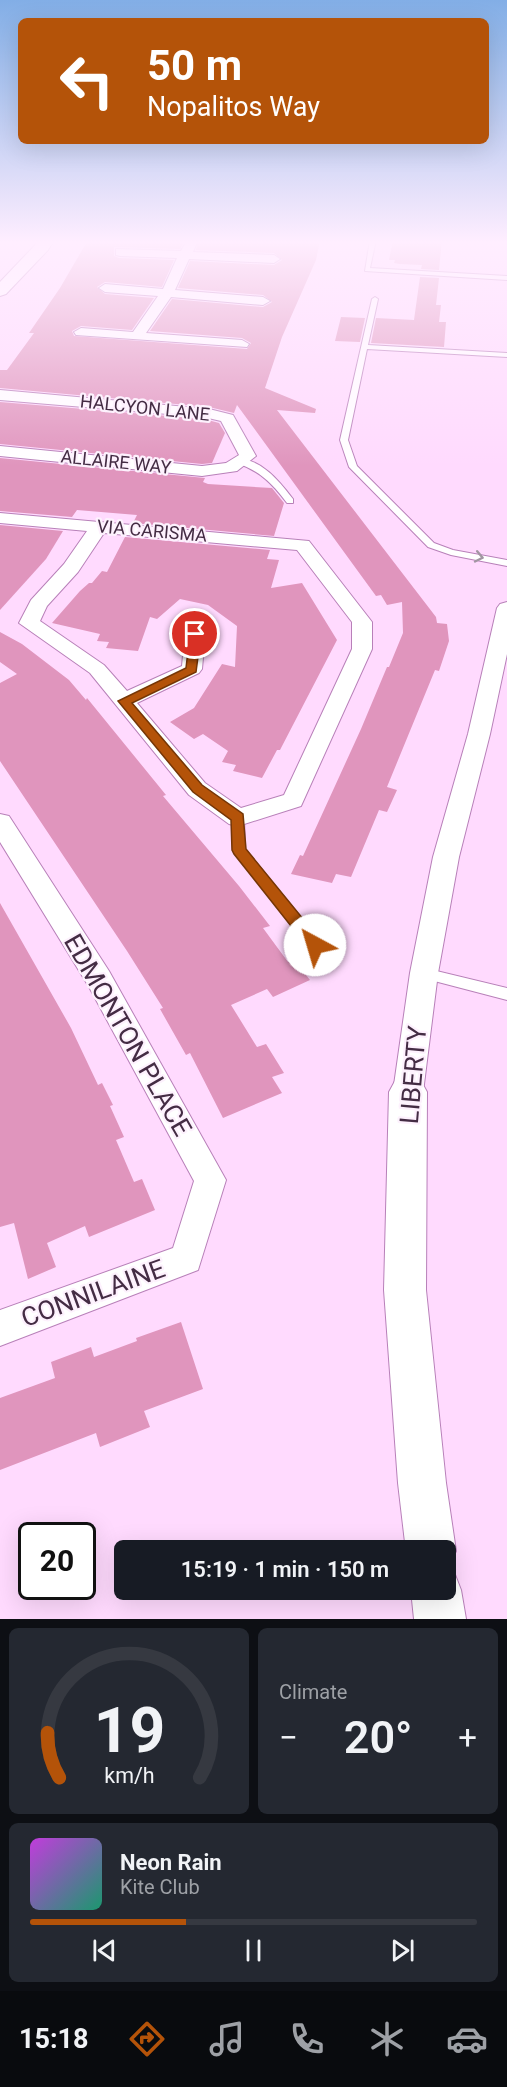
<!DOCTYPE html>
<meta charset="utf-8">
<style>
body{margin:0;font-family:Roboto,sans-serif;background:#242831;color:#f1f3f6;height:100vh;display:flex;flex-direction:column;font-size:22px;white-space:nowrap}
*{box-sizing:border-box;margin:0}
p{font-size:20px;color:#9ea1a6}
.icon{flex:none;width:33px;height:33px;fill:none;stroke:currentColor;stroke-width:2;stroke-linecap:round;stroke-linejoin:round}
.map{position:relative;height:1619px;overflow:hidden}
.side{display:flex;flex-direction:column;gap:9px;padding:9px;background:#0d0f14;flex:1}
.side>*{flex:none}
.hud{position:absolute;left:18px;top:18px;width:471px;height:126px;border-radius:9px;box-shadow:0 6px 24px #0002;background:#b45309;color:#fff;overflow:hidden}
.speed{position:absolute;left:18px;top:1522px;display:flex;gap:12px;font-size:30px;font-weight:700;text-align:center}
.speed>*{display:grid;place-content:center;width:78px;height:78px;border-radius:50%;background:#171b24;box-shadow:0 6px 24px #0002;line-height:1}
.speed .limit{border:3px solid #111;border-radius:9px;background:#fff;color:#111}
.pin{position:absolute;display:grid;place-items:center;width:51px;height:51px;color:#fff;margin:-26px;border:3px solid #fff;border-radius:50%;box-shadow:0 2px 6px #0007}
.me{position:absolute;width:66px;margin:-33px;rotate:321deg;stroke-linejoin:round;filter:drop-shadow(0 0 4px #0008)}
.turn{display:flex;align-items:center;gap:21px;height:126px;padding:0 30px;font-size:27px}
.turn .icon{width:78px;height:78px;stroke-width:2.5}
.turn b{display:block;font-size:42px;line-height:51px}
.big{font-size:45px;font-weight:600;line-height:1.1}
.side .tile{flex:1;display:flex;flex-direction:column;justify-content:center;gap:9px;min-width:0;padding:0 21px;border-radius:9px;background:#242831}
.side .dial{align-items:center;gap:0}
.dial svg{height:156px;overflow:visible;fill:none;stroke:#363941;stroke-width:7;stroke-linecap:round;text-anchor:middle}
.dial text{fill:#f1f3f6;stroke:none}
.song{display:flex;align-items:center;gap:18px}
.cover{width:72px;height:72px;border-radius:9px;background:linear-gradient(135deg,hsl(290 70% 55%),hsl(160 70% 35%))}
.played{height:6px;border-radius:3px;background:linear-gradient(90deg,#b45309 35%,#363941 35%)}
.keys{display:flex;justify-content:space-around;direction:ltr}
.heat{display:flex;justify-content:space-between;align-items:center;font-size:33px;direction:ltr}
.side .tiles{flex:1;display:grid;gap:9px;grid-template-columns:1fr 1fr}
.tile:last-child{grid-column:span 2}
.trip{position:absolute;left:114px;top:1540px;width:342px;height:60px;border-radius:9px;background:#171b24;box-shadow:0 6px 24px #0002;font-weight:600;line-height:60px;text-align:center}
.tabs{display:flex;height:96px;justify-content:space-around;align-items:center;background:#090b0e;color:#9ea1a6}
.tabs .icon{width:42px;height:42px}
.tabs .active{color:#b45309}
.tabs b{font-size:27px;color:#f1f3f6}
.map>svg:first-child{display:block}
.building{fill:#e095bd}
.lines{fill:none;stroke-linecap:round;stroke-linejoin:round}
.service-casing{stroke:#b880b9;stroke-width:2}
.minor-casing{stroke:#b880b9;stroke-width:2}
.tertiary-casing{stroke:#b880b9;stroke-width:2}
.service{fill:#fff;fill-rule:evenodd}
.minor{fill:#fff;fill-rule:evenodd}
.tertiary{fill:#fff;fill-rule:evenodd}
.oneway{stroke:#a296a2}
.route{fill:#b45309;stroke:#753606;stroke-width:1.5}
.labels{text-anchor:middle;stroke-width:4.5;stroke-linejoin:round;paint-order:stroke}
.far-street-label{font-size:18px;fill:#442c44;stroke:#fdf1fd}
.near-street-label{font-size:26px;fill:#442c44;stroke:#fdf1fd}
</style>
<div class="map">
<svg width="507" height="1619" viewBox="0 0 507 1619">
<rect width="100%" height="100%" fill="#ffdafe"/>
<!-- building -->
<g class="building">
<polygon points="88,240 185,240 180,249 114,247 114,256 119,258 174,260 162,287 105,282 97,287 105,294 154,298 132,330 81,326 72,331 74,336 247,349 251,343 242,338 150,331 172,299 263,307 272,302 263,295 178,288 190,261 274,265 282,260 274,253 196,250 198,240 320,240 316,260 282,337 265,388 316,409 315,413 277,410 436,617 437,623 447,624 449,641 439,671 435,670 387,787 397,790 387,812 379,810 351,877 336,874 332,883 291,874 300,855 303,856 361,729 387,667 389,667 403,633 402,602 387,605 381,595 376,596 237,405 234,413 209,407 0,388 0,370 7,370 34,333 29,333 60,288"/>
<polygon points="393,240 442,240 439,270 421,269 422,265 400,264 394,263 395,260 389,260"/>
<polygon points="420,277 439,278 436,305 441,305 439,322 446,322 444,347 371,343 376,318 414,320"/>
<polygon points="341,317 365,318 360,342 335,341"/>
<polygon points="0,402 204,419 219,423 225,433 212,463 202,464 0,444"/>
<polygon points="0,458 205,478 203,482 208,484 272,488 284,503 274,536 133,523 137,515 77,510 72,517 0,511"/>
<polygon points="0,525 63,531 46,559 0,610"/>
<polygon points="125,537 270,550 267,559 279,560 271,588 302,583 337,640 280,750 277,750 262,778 233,771 236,765 222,762 228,751 203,734 194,739 170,722 194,708 222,664 235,667 237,626 208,605 180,599 157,619 150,617 138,651 106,648 109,642 97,641 100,634 52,623 80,591 89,583 92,583 102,571 107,572"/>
<polygon points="0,632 22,644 69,680 86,700 87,698 166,795 163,796 239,886 270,926 263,928 288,962 294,960 310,980 273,997 267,989 231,1005 257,1047 266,1044 284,1073 272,1077 282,1093 223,1118 190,1053 186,1055 160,1009 163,1008 127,951 0,761 0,683 17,674 0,662"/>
<polygon points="0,903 71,1028 98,1085 102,1083 113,1105 110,1106 124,1137 116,1140 134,1182 142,1179 155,1210 89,1237 85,1226 47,1243 56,1267 28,1279 14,1223 0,1227"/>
<polygon points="181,1322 203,1389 144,1411 150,1427 100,1447 96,1433 0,1470 0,1398 55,1378 51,1362 91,1347 94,1357 137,1341 136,1338"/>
</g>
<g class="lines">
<defs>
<g id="service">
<polygon points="370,240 376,240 370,268 507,276 507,280 365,271"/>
<polygon points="375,297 378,299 368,345 507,353 507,357 367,349 348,440 357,466 434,543 453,550 507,560 507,566 451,555 428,547 349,467 340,440 372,299"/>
<path d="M237,459C261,458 280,482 293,499V503H287C273,484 260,471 237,463Z"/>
<polygon points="238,814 244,818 245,849 320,941 322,945 320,949 315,950 310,949 235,853 233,850 232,818"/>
<polygon points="424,968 507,988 507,1000 419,977 417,973 419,969"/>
</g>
<g id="minor">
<polygon points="187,240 195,240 197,242 193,252 274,255 280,259 274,263 189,259 175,290 263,297 270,301 263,305 171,297 146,333 242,340 249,344 247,347 76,335 74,332 81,328 133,332 158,296 105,292 99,288 105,284 163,289 177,258 120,256 116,255 116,249 181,251"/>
<polygon points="0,390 209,409 233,415 256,456 237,471 202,476 0,456 0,446 202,466 226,463 239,455 221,421 204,417 0,400"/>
<path d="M0,513L309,541L372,622V649L301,806L238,826L229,824L189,795L90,673L19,623L31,600L64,564L87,531L0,523ZM104,533L297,550L352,622V649L284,795L241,808L205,783L137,703L199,673L202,669L205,634L202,630H188L185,634L182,666L127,691L104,665L40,621L47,606L78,572Z"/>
<polygon points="507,602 507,654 490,734 459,857 438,973 423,1092 419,1101 408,1105 397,1101 393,1092 410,973 433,857 468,734 497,608 500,604"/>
<polygon points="0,814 9,816 109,971 226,1180 198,1270 0,1346 0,1310 173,1248 194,1181 89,987 0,842"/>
</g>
<g id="tertiary">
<polygon points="40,240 54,240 48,250 6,294 0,296 0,282"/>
<polygon points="408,1076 421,1081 427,1092 426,1290 446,1483 456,1551 447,1569 454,1572 461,1590 466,1619 414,1619 411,1590 446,1590 446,1551 406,1551 398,1483 384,1290 389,1092 395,1081"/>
</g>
</defs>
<!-- service casing -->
<use href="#service" class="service-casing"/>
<!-- minor casing -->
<use href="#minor" class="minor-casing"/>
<!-- tertiary casing -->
<use href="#tertiary" class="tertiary-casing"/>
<!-- service -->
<use href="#service" class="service"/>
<!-- minor -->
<use href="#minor" class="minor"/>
<!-- tertiary -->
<use href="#tertiary" class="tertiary"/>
</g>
<!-- one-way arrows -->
<defs><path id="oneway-chevron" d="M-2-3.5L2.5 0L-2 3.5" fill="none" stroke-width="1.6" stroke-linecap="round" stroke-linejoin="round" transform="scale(1.5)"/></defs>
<use class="oneway" href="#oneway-chevron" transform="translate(479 557) rotate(12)"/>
<!-- sky -->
<linearGradient id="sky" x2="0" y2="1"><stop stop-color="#82aee6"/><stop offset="0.52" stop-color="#fef"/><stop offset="1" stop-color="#fef" stop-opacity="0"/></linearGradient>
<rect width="507" height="466" fill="url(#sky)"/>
<!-- route -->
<polygon class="route" points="195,631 201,634 196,672 132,703 202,785 243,814 246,849 321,941 323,945 321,950 310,950 234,854 232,850 231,820 193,792 118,701 186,668 190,634"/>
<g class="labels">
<!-- far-street labels -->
<g class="far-street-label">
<text transform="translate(145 408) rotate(6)" y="6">HALCYON LANE</text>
<text transform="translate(116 462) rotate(6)" y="6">ALLAIRE WAY</text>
<text transform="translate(152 531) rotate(5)" y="6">VIA CARISMA</text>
</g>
<!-- near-street labels -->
<g class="near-street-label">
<text transform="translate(128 1035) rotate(60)" y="9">EDMONTON PLACE</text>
<text transform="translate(413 1075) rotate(-85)" y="9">LIBERTY</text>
<text transform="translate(93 1293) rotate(-20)" y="9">CONNILAINE</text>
</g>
</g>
</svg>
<div class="speed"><div class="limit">20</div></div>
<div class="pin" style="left:195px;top:634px;background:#d93025"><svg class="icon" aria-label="arrive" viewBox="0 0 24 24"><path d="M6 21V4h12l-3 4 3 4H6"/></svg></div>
<svg class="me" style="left:315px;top:945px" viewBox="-20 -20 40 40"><circle r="19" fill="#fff"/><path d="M0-13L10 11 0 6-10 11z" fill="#b45309"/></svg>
<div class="trip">15:19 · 1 min · 150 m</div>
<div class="hud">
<div class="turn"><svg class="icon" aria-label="left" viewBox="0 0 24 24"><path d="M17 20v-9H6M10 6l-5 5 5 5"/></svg><div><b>50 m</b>Nopalitos Way</div></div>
</div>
</div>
<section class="side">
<div class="tiles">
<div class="tile dial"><svg viewBox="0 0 100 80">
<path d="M14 69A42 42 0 1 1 86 69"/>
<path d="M14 69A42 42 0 0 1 8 46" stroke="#b45309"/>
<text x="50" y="56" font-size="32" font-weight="700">19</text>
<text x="50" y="72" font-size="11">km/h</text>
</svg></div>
<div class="tile"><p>Climate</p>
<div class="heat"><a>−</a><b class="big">20°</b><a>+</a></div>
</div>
<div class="tile">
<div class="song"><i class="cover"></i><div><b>Neon Rain</b><p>Kite Club</p></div></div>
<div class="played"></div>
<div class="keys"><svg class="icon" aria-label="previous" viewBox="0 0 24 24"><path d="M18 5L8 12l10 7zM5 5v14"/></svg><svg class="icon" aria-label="pause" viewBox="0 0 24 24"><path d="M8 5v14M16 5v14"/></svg><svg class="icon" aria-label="next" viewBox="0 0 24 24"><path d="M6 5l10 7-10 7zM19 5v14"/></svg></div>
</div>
</div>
</section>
<nav class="tabs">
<b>15:18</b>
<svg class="icon active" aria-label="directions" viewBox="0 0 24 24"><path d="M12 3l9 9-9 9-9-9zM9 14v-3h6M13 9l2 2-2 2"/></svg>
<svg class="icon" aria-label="music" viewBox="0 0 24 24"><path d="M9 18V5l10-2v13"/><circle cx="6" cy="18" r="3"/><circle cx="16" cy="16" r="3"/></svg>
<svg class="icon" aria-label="phone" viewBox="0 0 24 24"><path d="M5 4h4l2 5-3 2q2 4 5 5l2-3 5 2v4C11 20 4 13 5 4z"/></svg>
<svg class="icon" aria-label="climate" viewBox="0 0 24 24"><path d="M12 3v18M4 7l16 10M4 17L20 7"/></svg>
<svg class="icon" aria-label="car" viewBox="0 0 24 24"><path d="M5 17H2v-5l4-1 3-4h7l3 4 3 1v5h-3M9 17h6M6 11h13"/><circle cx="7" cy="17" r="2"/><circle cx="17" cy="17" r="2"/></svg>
</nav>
